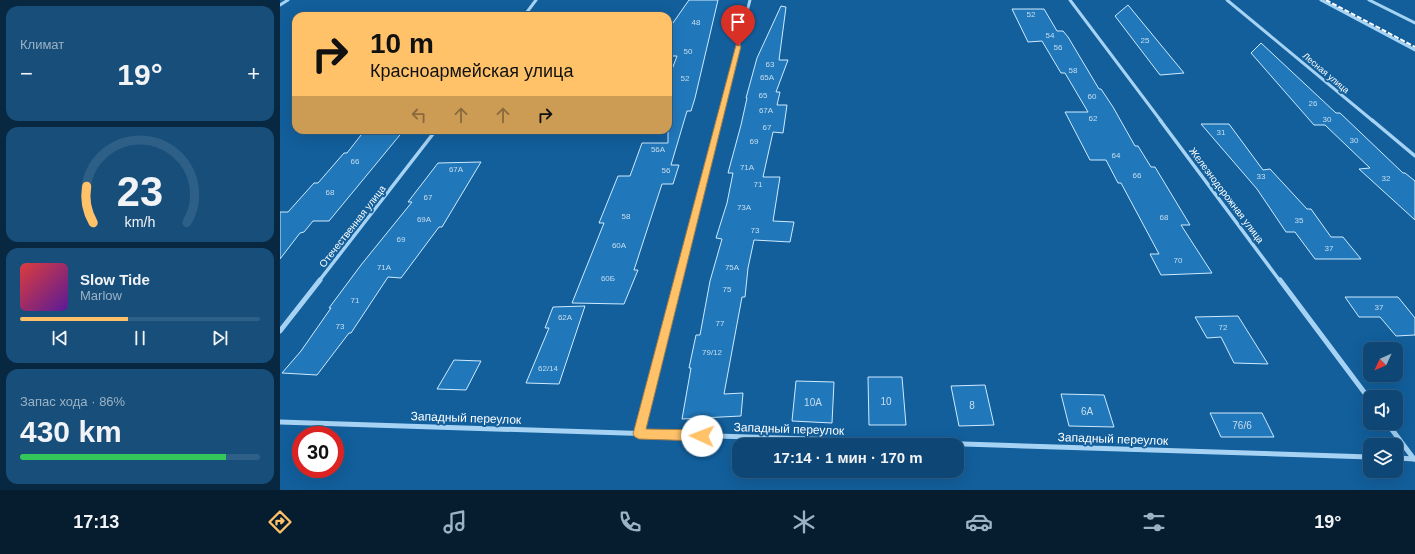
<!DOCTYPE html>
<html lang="ru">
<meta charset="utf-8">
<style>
body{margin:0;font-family:Arial,sans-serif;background:#174e7a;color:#f1f3f6;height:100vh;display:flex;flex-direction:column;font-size:15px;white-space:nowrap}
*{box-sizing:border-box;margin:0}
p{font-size:13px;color:#9bb2c5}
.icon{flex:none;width:22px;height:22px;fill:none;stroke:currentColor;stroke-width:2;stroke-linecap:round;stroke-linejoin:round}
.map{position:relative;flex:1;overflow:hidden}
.side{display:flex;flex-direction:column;gap:6px;padding:6px;background:#082740;width:280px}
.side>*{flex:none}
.hud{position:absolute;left:12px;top:12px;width:380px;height:122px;border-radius:12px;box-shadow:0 4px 16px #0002,0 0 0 1px #2e5f87;background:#ffc269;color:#111;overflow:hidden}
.needle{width:26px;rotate:226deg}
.buttons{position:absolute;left:1083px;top:342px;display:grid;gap:8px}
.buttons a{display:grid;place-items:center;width:40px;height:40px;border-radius:8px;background:#0e4775;box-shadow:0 4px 16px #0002,0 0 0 1px #2e5f87;font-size:20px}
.speed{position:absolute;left:12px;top:426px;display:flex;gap:8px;font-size:20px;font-weight:700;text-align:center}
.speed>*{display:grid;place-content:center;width:52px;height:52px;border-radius:50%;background:#0e4775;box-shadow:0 4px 16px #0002,0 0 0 1px #2e5f87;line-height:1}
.speed .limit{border:6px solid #d22;background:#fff;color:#111}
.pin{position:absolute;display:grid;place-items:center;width:34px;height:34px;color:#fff;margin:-41px -17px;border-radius:50% 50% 50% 0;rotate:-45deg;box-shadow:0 0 4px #0007}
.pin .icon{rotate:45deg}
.me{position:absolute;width:44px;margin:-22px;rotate:272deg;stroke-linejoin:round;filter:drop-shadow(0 0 3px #0008)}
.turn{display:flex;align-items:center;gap:14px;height:84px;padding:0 12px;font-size:18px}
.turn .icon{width:52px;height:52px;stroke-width:2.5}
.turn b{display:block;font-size:28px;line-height:34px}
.lanes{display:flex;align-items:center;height:38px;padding:0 12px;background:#0003;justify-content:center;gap:20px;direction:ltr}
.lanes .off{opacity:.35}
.big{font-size:30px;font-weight:700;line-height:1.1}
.side .tile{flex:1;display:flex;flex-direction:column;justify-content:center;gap:6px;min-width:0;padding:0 14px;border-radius:12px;background:#174e7a}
.side .dial{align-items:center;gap:0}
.dial svg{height:104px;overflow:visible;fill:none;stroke:#2e5f87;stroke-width:7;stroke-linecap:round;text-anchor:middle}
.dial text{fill:#f1f3f6;stroke:none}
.song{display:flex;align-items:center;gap:12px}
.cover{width:48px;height:48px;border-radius:6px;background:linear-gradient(135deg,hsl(0 70% 55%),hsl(270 70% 35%))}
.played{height:4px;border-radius:2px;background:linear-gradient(90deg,#ffc269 45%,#2e5f87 45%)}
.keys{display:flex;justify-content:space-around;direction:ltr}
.heat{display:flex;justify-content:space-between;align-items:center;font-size:22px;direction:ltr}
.charge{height:6px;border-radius:3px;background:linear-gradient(90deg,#34c759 86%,#2e5f87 0)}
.trip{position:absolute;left:452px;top:438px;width:232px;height:40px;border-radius:12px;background:#0e4775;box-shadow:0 4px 16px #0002,0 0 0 1px #2e5f87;font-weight:700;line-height:40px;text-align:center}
.tab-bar{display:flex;height:64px;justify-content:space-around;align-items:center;background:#061c2f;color:#9bb2c5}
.tab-bar .icon{width:28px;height:28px}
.tab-bar .active{color:#ffc269}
.tab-bar b{font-size:18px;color:#f1f3f6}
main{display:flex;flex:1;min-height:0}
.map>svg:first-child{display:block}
.building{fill:#2078bb;stroke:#cfeafe}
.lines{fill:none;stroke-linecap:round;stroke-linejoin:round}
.street-far2{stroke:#a6d3f4;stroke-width:3}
.street-far1{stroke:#a6d3f4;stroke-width:3.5}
.street{stroke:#a6d3f4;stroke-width:5}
.rail{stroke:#fff;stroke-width:2;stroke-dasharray:5 2;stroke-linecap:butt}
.route{fill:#ffc269;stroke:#a67e44}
.labels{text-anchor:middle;stroke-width:4;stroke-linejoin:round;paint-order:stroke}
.number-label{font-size:8px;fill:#c7ddee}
.far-street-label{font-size:9px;fill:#fff;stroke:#125f9c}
.street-label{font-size:10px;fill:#fff;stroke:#125f9c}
.near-number-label{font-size:10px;fill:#c7ddee}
.near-street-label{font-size:12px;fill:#fff;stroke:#125f9c}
</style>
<main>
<section class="side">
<div class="tile"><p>Климат</p>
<div class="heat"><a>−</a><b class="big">19°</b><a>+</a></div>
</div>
<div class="tile dial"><svg viewBox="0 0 100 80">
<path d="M14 69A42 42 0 1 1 86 69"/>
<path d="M14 69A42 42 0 0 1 9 41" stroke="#ffc269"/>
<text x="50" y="56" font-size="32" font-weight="700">23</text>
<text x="50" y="72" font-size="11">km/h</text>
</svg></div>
<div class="tile">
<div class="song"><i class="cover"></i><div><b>Slow Tide</b><p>Marlow</p></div></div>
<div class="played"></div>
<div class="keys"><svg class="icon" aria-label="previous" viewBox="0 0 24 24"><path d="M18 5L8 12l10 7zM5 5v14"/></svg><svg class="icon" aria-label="pause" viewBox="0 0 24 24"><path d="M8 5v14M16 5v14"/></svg><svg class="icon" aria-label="next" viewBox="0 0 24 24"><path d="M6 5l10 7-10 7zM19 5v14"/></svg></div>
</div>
<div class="tile"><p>Запас хода · 86%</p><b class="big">430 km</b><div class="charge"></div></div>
</section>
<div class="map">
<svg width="1135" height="490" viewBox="0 0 1135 490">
<rect width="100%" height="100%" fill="#125f9c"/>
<!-- building -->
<g class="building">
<polygon points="409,0 438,0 415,98 411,111 407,111 391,165 399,165 393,184 382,184 354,270 358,270 344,304 292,303 324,223 319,223 338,176 350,176 362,143 388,143 388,80 397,56 388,56 388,30"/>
<polygon points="848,5 904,73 880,75 835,16"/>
<polygon points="501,6 506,7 499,60 508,60 496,92 500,92 497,105 507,105 503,133 493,132 483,177 500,177 493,221 514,222 510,242 474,240 468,268 465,297 462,297 444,394 463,393 461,416 402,419 411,368 409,368 416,335 420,335 430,281 442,239 436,238 447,203 453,173 448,173 461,125 467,98 466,98 477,58"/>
<polygon points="732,9 764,9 777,31 783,31 788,37 819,89 821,89 833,107 855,146 858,146 871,167 875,167 910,225 901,225 932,273 881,275 870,254 879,254 841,183 838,183 826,160 810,160 785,112 808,112 785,73 781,73 762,41 748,42"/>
<polygon points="981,43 1056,113 1060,113 1123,173 1125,173 1135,181 1135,220 1079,169 1090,168 1045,125 1034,125 971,53"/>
<polygon points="921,124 949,124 983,170 990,169 1027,209 1031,209 1051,237 1063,237 1081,259 1035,259 1015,232 1006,232 977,189"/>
<polygon points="85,130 124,130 49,221 33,221 24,232 20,233 0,259 0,212 8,212 34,183 38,183 64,153 67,153"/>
<polygon points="201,162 162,227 159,227 121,278 108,277 71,333 69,333 37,375 2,373 21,351 51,308 49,308 81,265 132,202 128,202 158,163"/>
<polygon points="1065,297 1118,297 1135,318 1135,335 1116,336 1100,317 1079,317"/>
<polygon points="305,306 279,384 246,383 269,328 265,328 273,307"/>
<polygon points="958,316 988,364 954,363 941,337 927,338 915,317"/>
<polygon points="174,360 201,361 186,390 157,389"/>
<polygon points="588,377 622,377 626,425 589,425"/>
<polygon points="516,381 554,382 552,423 512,421"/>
<polygon points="705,385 714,425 679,426 671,386"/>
<polygon points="781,394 824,395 834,427 789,426"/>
<polygon points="930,413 982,413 994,437 941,437"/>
</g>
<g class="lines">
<!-- street-far2 -->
<g class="street-far2">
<polyline points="790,0 881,121"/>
<polyline points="947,0 1093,121"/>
<polyline points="1041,0 1135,50"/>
<polyline points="1089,0 1135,23"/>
<polyline points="0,5 8,0"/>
<polyline points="244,16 256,0"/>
<polyline points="439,121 470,0"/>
</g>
<!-- street-far1 -->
<g class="street-far1">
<polyline points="880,120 1000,281"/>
<polyline points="1092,120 1135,156"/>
<polyline points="39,281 156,130"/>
<polyline points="398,281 439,120"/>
</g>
<!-- street -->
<g class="street">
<polyline points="1000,280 1090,400"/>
<polyline points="0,331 40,280"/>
<polyline points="0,422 1090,457"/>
<polyline points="1107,423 1134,459"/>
<polyline points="359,434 398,280"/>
<polyline points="1116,458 1135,459"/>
</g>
<!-- rail -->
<polyline class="rail" points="1046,0 1135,47"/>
</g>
<!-- route -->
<polygon class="route" points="456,45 461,46 366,429 422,430 427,432 428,436 427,440 422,441 359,439 355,437 353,434"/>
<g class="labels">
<!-- number labels -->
<g class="number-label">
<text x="751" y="17">52</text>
<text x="416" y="25">48</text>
<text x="770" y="38">54</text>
<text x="865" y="43">25</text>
<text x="778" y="50">56</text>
<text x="408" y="54">50</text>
<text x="490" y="67">63</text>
<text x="793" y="73">58</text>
<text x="487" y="80">65А</text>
<text x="405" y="81">52</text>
<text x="483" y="98">65</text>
<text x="812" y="99">60</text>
<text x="1033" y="106">26</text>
<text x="486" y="113">67А</text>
<text x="813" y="121">62</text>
<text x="1047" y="122">30</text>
<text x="487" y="130">67</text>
<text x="941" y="135">31</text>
<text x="1074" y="143">30</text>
<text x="474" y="144">69</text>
<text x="378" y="152">56А</text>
<text x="836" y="158">64</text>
<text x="75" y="164">66</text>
<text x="467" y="170">71А</text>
<text x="176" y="172">67А</text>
<text x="386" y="173">56</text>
<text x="857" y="178">66</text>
<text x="981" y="179">33</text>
<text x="1106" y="181">32</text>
<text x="478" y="187">71</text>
<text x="50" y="195">68</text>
<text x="148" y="200">67</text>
<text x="464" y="210">73А</text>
<text x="346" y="219">58</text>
<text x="884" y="220">68</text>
<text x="144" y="222">69А</text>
<text x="1019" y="223">35</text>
<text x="475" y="233">73</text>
<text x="121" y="242">69</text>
<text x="339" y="248">60А</text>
<text x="1049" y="251">37</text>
<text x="898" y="263">70</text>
<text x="104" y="270">71А</text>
<text x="452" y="270">75А</text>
<text x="328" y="281">60Б</text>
<text x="447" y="292">75</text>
<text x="75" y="303">71</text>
<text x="1099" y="310">37</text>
<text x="285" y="320">62А</text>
<text x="440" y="326">77</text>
<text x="60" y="329">73</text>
<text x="943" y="330">72</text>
<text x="432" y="355">79/12</text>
<text x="268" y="371">62/14</text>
</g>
<!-- far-street labels -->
<g class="far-street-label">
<text transform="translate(1046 73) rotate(40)" y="3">Лесная улица</text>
</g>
<!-- street labels -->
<g class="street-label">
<text transform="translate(947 195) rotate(53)" y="4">Железнодорожная улица</text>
<text transform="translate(72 226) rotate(-52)" y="4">Отечественная улица</text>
</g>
<!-- near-number labels -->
<g class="near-number-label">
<text x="606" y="405">10</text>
<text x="533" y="406">10А</text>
<text x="692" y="409">8</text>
<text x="807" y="415">6А</text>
<text x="962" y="429">76/6</text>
</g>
<!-- near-street labels -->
<g class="near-street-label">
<text transform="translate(186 418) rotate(2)" y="4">Западный переулок</text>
<text transform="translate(509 429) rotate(2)" y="4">Западный переулок</text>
<text transform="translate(833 439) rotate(2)" y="4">Западный переулок</text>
</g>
</g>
</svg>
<div class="buttons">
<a><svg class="needle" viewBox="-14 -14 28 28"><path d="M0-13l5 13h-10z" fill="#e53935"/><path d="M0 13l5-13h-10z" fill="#9bb2c5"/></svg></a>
<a><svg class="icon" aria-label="sound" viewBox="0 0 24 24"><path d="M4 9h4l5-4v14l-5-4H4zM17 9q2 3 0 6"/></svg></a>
<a><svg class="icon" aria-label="layers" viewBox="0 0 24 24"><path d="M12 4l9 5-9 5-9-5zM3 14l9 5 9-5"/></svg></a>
</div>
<div class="speed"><div class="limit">30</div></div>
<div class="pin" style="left:458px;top:46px;background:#d93025"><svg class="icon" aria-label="arrive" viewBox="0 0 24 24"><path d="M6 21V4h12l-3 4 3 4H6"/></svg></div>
<svg class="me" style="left:422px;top:436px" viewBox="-20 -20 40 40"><circle r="19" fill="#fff"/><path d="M0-13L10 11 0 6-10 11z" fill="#ffc269"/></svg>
<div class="trip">17:14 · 1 мин · 170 m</div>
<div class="hud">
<div class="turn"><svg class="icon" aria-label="right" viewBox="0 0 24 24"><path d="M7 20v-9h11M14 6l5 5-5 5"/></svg><div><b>10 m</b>Красноармейская улица</div></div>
<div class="lanes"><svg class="icon off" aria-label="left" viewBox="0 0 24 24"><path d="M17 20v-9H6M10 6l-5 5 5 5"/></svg><svg class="icon off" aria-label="ahead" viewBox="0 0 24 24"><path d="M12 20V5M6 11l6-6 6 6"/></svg><svg class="icon off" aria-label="ahead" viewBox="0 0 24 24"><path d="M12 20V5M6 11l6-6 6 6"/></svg><svg class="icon" aria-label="right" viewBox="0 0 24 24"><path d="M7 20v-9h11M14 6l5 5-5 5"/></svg></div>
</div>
</div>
</main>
<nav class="tab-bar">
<b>17:13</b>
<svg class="icon active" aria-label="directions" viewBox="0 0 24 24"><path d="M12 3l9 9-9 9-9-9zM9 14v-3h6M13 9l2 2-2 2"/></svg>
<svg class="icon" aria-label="music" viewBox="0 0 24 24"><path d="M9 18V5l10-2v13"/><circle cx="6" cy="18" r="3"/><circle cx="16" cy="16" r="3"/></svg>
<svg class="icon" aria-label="phone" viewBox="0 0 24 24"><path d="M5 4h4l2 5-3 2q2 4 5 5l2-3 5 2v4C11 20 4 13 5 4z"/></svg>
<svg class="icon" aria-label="climate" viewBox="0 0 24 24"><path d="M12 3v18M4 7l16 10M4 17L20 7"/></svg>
<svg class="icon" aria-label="car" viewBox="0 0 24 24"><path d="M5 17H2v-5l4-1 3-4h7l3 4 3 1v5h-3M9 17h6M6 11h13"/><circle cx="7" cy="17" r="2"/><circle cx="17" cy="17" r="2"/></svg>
<svg class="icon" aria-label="filters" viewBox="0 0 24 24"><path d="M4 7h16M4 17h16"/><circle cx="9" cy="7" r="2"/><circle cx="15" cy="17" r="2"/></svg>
<b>19°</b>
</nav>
